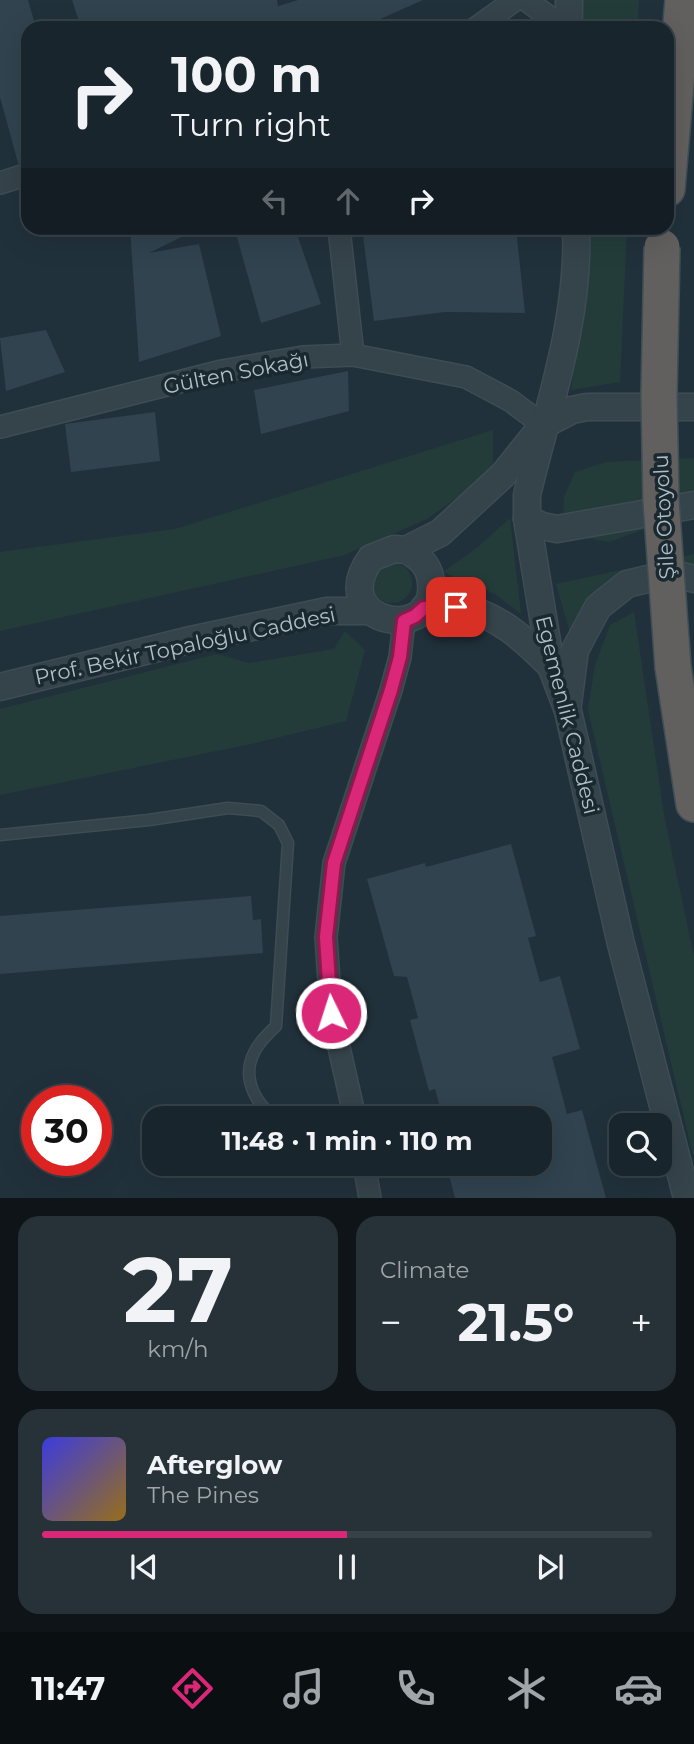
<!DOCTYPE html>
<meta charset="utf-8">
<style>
body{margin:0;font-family:Montserrat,sans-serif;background:#263138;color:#f1f3f6;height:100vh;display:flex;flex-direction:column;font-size:26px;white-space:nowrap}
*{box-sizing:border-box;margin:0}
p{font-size:23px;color:#9fa5a9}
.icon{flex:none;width:38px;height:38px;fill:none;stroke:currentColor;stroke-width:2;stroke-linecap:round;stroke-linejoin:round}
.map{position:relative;height:1198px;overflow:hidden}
.side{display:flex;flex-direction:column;gap:18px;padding:18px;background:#0e1418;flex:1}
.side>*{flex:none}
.top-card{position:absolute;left:21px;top:21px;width:653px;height:214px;border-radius:21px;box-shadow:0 7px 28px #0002,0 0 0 2px #374248;background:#19252c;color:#f1f3f6;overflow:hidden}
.fabs{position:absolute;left:609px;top:1113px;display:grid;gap:14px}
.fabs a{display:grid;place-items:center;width:63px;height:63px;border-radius:14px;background:#19252c;box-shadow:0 7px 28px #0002,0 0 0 2px #374248;font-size:35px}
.speed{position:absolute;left:21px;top:1085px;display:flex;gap:14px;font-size:35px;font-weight:700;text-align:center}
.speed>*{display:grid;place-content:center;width:91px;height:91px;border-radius:50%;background:#19252c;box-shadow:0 7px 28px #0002,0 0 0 2px #374248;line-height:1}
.speed .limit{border:10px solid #d22;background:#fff;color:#111}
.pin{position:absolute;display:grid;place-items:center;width:60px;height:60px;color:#fff;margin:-30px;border-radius:14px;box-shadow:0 4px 10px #0006}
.me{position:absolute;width:77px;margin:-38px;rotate:356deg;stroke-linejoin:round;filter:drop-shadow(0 0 5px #0008)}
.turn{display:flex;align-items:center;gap:24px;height:147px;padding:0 35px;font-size:32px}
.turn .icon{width:91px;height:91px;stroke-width:2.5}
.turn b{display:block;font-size:49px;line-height:60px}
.lanes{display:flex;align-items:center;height:66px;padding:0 35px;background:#0003;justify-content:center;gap:35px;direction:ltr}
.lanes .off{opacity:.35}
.big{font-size:52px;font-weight:700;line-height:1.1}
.side .widget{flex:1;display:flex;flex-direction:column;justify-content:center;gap:10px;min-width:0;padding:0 24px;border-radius:21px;background:#263138}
.side .dial{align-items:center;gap:0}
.dial b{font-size:91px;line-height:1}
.song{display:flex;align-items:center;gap:21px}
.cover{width:84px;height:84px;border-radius:10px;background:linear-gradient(135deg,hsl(240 70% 55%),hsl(40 70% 35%))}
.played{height:7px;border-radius:4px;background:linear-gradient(90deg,#db2777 50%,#374248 50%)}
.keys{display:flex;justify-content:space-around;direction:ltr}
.heat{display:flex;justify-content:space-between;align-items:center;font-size:38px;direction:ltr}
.side .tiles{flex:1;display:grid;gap:18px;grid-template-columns:1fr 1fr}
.widget:last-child{grid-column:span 2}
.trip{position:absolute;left:142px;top:1106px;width:410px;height:70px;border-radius:21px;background:#19252c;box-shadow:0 7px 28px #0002,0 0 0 2px #374248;font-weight:700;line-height:70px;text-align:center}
.tabs{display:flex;height:112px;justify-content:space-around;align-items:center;background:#0a0f12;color:#9fa5a9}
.tabs .icon{width:49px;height:49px}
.tabs .active{color:#db2777}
.tabs b{font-size:32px;color:#f1f3f6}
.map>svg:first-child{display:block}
.green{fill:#233c3a}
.building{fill:#30434f}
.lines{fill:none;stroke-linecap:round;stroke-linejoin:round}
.service-casing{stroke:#3e4c54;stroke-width:13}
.minor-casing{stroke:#3e4c54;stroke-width:24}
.tertiary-casing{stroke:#3e4c54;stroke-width:29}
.trunk-casing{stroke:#404e56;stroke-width:38}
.service{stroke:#35434b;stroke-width:10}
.minor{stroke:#35434b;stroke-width:21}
.tertiary{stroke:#35434b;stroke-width:26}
.trunk{stroke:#62605f;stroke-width:35}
.trunk-bridge-casing{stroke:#404e56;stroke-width:38;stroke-linecap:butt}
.trunk-bridge{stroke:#62605f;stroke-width:35}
.route-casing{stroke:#8e194d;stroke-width:18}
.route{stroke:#db2777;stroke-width:12}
.labels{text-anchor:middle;stroke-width:7;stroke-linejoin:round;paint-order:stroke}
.street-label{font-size:21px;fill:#b0bec7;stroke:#1a2830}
</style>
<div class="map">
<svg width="694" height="1198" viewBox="0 0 694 1198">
<rect width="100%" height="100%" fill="#21313b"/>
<!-- green -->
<g class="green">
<polygon points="583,0 639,0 638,28 585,28"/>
<polygon points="590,228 627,228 620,382 571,390"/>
<polygon points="493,430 493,472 427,519 344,555 0,631 0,552 175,529"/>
<polygon points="694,458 694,511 609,542 575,536 563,522 564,497 575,472 607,462"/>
<polygon points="510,518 521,614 495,594 443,572 478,547"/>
<polygon points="694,554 694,575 612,595 575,650 556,584"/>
<circle cx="392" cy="583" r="20"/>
<polygon points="634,612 664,815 694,957 694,1160 588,710 595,665 610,625"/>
<polygon points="345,631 365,650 346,721 251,744 0,795 0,709 217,654 249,663 334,649"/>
</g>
<!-- building -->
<g class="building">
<polygon points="0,0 28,0 36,28 28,28 28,161 18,163 0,97"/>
<polygon points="72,0 277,0 278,6 298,0 423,0 360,28 81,28"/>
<polygon points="130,228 200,228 149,253 199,244 221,336 139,362"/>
<polygon points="295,228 321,304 261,323 237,237"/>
<polygon points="362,228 516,228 525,313 445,312 374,321"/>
<polygon points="46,330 65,372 6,391 0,338"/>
<polygon points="348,371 349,411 261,434 254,390"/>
<polygon points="155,412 160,461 71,472 65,424"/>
<polygon points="511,844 536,936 528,938 540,982 560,976 580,1049 552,1057 567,1114 582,1110 606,1198 455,1198 446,1164 539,1164 539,1118 443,1118 435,1089 429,1091 410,1020 418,1018 407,977 394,976 367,879 425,863 426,867"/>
<polygon points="251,896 253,920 261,919 263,953 0,974 0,916"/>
</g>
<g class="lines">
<defs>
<g id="service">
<path d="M0,835L149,820L228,808L261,811L279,825L288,843L276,1026C267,1035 257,1044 252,1057C243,1080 257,1109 279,1118"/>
<polyline points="311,1118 353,1108"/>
</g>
<g id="minor">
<polyline points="526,0 564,28"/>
<polyline points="476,28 515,0"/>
<polyline points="0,183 28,174"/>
<polyline points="339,228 353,355"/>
<polyline points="0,427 222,371 303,357 353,355 466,377 511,401 543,425"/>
<polyline points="355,1118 331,1012 326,937 334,863 391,690 400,657 404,621"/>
<polyline points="364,1164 370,1198"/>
</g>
<g id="tertiary">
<polyline points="569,28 569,0"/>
<path d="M576,228C580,319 548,407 527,495V519L551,666L568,711L621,944L687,1198"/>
<polyline points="527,519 542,526 557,529 694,505"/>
<path d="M406,550C420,557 430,566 431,583C438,645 324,624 371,558L394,549L406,550L440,533L503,475L543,425L572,410L587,407H694"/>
<path d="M424,608C434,608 447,606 457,607C497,613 524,639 551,666"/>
<polyline points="0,687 186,641 327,611 370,611"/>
<polyline points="568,704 575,650 598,607 627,584 656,577 682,576 694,579"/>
</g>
<g id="trunk">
<polyline points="667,189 683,0"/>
<polyline points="673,667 694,804"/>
</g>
</defs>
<!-- service casing -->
<use href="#service" class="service-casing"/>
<!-- minor casing -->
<use href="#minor" class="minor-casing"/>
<!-- tertiary casing -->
<use href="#tertiary" class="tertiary-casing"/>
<!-- trunk casing -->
<use href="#trunk" class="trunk-casing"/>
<!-- service -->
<use href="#service" class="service"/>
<!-- minor -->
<use href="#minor" class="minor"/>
<!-- tertiary -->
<use href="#tertiary" class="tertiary"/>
<!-- trunk -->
<use href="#trunk" class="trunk"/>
<defs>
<polyline id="trunk-bridge" points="662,247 659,396 661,501 673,667"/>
</defs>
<!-- trunk-bridge casing -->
<use href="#trunk-bridge" class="trunk-bridge-casing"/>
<!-- trunk-bridge -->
<use href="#trunk-bridge" class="trunk-bridge"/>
</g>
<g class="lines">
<defs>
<polyline id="route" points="331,1013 326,937 334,863 391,690 400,657 404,621 415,616 424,608 456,607"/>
</defs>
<!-- route casing -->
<use href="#route" class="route-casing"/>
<!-- route -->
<use href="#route" class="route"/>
</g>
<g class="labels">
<!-- street labels -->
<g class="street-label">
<text transform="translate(236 373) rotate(-11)" y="7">Gülten Sokağı</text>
<text transform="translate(664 517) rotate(-93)" y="7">Şile Otoyolu</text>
<text transform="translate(185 646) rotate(-12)" y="7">Prof. Bekir Topaloğlu Caddesi</text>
<text transform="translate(567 715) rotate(76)" y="7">Egemenlik Caddesi</text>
</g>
</g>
</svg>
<div class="fabs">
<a><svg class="icon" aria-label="search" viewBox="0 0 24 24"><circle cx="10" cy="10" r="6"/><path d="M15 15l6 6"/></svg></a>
</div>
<div class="speed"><div class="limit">30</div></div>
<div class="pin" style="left:456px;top:607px;background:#d93025"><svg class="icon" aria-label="arrive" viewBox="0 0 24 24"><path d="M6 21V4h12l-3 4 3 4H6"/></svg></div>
<svg class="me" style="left:331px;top:1013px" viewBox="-20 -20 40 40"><circle r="17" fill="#db2777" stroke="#fff" stroke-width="3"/><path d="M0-11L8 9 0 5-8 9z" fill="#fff"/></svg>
<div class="trip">11:48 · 1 min · 110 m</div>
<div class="top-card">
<div class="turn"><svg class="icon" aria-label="right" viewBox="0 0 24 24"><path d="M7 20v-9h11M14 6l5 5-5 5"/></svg><div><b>100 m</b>Turn right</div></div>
<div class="lanes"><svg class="icon off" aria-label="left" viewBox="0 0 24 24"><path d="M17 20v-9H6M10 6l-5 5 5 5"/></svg><svg class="icon off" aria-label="ahead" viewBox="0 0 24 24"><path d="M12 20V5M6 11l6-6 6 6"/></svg><svg class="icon" aria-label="right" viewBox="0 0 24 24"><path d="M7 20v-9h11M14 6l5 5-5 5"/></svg></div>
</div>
</div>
<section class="side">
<div class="tiles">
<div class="widget dial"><b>27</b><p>km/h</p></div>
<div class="widget"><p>Climate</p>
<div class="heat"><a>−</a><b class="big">21.5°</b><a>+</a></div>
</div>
<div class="widget">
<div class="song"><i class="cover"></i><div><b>Afterglow</b><p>The Pines</p></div></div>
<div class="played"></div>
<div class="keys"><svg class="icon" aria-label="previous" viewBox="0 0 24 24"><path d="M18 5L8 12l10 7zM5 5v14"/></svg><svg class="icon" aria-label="pause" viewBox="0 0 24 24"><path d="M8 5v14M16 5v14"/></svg><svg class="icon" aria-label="next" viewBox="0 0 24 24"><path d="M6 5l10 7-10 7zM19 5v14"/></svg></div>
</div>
</div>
</section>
<nav class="tabs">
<b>11:47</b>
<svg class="icon active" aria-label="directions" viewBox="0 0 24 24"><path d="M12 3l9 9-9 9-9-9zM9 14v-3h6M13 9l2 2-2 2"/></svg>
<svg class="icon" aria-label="music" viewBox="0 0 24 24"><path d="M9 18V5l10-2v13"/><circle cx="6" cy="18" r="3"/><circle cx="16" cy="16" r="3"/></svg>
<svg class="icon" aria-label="phone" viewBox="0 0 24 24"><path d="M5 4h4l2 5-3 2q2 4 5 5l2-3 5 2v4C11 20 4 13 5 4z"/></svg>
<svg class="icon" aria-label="climate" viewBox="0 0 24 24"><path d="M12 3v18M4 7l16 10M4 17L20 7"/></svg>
<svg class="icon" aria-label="car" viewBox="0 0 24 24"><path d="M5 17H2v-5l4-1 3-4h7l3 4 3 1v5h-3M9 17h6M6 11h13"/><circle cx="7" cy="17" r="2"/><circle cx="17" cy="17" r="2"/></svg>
</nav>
